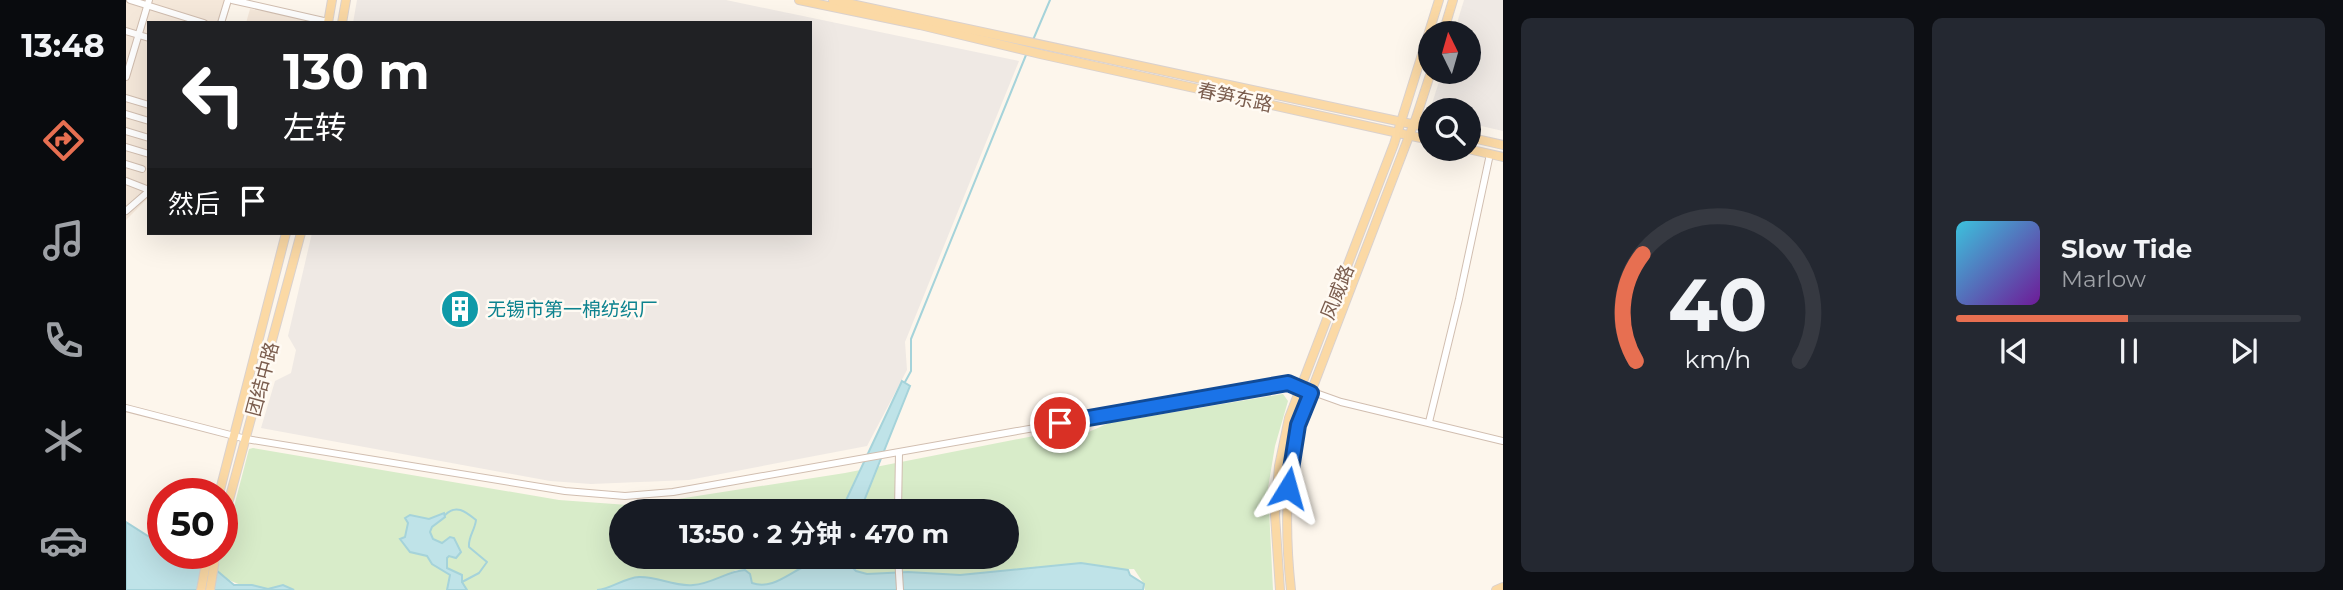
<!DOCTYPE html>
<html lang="zh">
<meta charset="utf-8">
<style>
body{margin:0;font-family:Montserrat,"Noto Sans SC",sans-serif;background:#242831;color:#f1f3f6;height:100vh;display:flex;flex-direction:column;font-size:26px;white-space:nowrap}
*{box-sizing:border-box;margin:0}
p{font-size:23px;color:#9ea1a6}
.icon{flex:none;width:38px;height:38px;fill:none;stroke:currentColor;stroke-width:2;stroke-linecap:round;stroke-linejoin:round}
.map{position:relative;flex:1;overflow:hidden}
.panel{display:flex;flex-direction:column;gap:18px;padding:18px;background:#0d0f14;width:840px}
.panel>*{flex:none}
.banner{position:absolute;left:21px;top:21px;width:665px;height:214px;border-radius:0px;box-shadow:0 7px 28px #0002;background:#202124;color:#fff;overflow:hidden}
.needle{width:46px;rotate:355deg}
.controls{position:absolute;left:1292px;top:21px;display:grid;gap:14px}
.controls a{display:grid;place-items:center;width:63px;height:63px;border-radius:50%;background:#171b24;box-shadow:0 7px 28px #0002;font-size:35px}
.speed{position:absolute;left:21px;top:478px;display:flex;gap:14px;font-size:35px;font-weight:700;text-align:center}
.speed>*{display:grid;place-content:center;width:91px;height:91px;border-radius:50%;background:#171b24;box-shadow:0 7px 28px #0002;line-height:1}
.speed .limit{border:10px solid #d22;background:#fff;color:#111}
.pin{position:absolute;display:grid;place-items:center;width:60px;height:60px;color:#fff;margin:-30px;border:4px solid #fff;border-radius:50%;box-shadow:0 2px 7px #0007}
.me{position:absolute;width:77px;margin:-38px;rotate:8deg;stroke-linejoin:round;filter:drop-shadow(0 0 5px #0008)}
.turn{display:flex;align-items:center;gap:24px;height:147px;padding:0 21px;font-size:32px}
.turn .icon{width:91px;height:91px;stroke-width:2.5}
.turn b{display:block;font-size:49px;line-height:60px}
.then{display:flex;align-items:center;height:66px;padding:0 21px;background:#0003;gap:14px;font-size:26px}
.panel .tile{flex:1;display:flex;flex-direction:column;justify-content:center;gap:10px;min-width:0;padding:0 24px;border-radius:10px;background:#242831}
.panel .dial{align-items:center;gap:0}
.dial svg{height:182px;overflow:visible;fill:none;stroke:#363941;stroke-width:7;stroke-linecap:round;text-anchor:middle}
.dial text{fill:#f1f3f6;stroke:none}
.song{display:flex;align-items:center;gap:21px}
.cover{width:84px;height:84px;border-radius:10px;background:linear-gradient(135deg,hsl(190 70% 55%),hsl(280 70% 35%))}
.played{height:7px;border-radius:4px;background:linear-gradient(90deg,#e76f51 50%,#363941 50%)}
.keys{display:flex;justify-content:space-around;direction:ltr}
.panel .tiles{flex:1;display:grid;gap:18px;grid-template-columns:repeat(2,1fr)}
.trip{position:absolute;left:483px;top:499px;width:410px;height:70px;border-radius:35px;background:#171b24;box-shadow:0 7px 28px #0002;font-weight:700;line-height:70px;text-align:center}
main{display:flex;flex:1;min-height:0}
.dock{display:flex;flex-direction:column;width:126px;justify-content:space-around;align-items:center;background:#090b0e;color:#9ea1a6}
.dock .icon{width:49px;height:49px}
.dock .current{color:#e76f51}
.dock b{font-size:32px;color:#f1f3f6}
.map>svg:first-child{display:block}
.residential{fill:#f5e8da}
.industrial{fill:#efe9e4}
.green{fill:#d8ecc9;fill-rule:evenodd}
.water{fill:#bfe3e8;stroke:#a5d3da;stroke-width:2}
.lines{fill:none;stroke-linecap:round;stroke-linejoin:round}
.stream{stroke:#a5d3da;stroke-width:2}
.minor-casing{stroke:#d1beb0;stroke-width:8}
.major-casing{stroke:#dad1cd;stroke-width:10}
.minor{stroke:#fff;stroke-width:6}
.major{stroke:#fbd9a5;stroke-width:8}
.route-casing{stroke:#114b97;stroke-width:18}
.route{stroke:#1a73e8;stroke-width:12}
.labels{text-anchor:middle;stroke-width:5;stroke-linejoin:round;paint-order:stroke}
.street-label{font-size:19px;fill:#7a5c4d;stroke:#fffaf3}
.culture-label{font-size:19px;fill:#0d838f;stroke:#fffaf3;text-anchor:start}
</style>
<main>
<nav class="dock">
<b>13:48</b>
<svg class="icon current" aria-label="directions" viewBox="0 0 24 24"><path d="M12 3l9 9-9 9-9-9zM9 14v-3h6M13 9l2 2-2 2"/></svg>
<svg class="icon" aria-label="music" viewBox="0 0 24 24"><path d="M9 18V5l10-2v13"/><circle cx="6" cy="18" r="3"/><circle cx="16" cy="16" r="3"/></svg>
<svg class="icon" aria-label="phone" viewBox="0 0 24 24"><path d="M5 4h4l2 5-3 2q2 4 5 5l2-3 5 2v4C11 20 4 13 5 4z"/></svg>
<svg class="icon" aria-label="climate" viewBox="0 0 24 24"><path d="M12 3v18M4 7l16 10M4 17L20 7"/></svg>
<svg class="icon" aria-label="car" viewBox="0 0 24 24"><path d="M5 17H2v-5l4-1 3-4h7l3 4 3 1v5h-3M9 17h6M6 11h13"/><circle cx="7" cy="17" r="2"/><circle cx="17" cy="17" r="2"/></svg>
</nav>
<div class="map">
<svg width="1377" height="590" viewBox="0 0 1377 590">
<rect width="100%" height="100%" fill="#fdf6ec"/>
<!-- residential -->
<g class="residential">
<polygon points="0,0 106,0 99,23 23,23 23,197 0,220"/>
<polygon points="124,9 199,22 120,23"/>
</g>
<!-- industrial -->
<g class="industrial">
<polygon points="231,0 600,0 893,61 779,342 781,370 741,446 563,480 465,484 424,481 135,428 149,381 165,373 170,350 162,336 186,233 684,233 684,23 227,23"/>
<polygon points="1338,0 1377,0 1377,131 1342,123 1342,110 1304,110 1316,72 1342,72 1342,33 1328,33"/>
</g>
<!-- green -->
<path class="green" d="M1157,394L1162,401L1149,446L1142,488L1147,590H1019L1018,584L1008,569L834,575L782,572L740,574L698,561L680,566L649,584L633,587L626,583L624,574L619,570H610L583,583L567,586L550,585L522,577L476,590H168C152,583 154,589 140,589C120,588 107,584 91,572L123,449L127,448L433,500L502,505L552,499L719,473L938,430L958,434L983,423ZM495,511H880V556H495Z"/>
<!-- water -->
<g class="water">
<polygon points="776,381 784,386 734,511 715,511"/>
<polygon points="318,513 319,517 306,527 304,532 307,539 316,543 324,537 328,538 335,552 330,558 323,556 321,558 321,568 336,575 336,582 341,590 321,590 324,575 306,564 301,556 284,552 274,539 279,537 282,523 279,518 284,515 303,519"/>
<polygon points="0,522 22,536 37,541 37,553 71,554 108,585 126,585 142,589 157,585 168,590 0,590"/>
<path d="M699,556L721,557L720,561L730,571L741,574L782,572L834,575L955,563L1002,570L1004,575L1018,584L1017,590H471C486,589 497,578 513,577C531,576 548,587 567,585C586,584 601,571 619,570L624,574L626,583C647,590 662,573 680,566C686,564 692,563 698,561Z"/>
</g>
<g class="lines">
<!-- stream -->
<g class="stream">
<polyline points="907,40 924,0"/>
<polyline points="779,382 785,371 785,339 900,55"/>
<path d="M319,515C330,504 339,511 350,520C349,530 342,537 343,547L361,562L353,573L336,582"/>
</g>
<defs>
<g id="minor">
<polyline points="4,0 78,23"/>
<polyline points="106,0 202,22"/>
<polyline points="95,23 102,0"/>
<polyline points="0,31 23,38"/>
<polyline points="0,77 23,0"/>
<polyline points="0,98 23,105"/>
<polyline points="0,114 23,121"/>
<polyline points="0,131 23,138"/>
<polyline points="0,147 23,154"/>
<polyline points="0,164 16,169"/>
<polyline points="0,181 23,190"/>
<polyline points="0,211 23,191"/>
<polyline points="0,408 120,439 439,491 499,496 547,492 1162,383 1215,402 1377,441"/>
<polyline points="1303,422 1333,299 1364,154"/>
<polyline points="772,511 773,453"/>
<polyline points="772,556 774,590"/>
</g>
<g id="major">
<polyline points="673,0 794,25 914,54 1304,140"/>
<polyline points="707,0 1304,128"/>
<polyline points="202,23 206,0"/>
<polyline points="216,23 220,0"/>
<polyline points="1317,33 1327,0"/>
<polyline points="1342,137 1377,145"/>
<polyline points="1342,149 1377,157"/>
<polyline points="93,494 160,233"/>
<polyline points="96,526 175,233"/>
<polyline points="75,590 82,553"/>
<polyline points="84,590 90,553"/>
<polyline points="1154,590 1149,515 1153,466 1163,418 1268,144 1313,0"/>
<path d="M1165,590C1159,534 1159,481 1172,426L1290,118L1305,72"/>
<polyline points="1370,590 1377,587"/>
</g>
</defs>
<!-- minor casing -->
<use href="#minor" class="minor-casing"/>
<!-- major casing -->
<use href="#major" class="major-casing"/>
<!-- minor -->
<use href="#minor" class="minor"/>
<!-- major -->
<use href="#major" class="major"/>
</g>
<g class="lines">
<defs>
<polyline id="route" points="934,423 1162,383 1185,393 1172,425 1162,488"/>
</defs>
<!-- route casing -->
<use href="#route" class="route-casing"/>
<!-- route -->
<use href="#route" class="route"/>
</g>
<!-- icons -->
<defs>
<symbol id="building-disc" viewBox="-11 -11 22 22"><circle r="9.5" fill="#0f9aa8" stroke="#fffaf3"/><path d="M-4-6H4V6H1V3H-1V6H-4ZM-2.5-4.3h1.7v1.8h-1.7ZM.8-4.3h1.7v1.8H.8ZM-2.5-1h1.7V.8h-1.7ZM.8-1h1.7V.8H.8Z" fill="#fff"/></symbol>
</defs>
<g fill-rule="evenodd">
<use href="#building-disc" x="312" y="287" width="44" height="44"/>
</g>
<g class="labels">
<!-- street labels -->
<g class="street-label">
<text transform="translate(1109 97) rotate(12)" y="7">春笋东路</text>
<text transform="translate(1211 292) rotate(-68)" y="7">凤威路</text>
<text transform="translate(136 379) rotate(-75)" y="7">团结中路</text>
</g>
<!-- culture labels -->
<g class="culture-label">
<text x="361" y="316">无锡市第一棉纺织厂</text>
</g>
</g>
</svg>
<div class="controls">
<a><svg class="needle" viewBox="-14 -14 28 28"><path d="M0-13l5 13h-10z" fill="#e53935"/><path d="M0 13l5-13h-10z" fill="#9ea1a6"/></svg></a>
<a><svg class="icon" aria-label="search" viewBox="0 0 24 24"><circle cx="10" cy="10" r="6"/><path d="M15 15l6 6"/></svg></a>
</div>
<div class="speed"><div class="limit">50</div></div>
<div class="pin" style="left:934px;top:423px;background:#d93025"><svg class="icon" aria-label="arrive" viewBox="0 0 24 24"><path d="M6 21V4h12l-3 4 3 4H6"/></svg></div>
<svg class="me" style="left:1162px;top:488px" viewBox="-20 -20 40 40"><path d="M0-17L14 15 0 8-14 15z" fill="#1a73e8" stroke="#fff" stroke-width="4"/></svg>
<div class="trip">13:50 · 2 分钟 · 470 m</div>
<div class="banner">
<div class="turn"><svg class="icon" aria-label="left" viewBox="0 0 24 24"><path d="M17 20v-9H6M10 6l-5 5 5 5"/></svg><div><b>130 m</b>左转</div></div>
<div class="then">然后<svg class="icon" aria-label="arrive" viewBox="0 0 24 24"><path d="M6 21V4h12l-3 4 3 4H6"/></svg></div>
</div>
</div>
<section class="panel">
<div class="tiles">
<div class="tile dial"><svg viewBox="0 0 100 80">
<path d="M14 69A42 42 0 1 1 86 69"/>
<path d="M14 69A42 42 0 0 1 17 22" stroke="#e76f51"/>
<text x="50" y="56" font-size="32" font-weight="700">40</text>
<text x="50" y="72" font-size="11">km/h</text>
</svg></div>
<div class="tile">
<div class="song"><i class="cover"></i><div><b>Slow Tide</b><p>Marlow</p></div></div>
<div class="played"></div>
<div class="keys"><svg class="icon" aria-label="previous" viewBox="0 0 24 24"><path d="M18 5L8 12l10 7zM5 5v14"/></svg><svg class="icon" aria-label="pause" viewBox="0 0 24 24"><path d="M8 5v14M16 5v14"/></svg><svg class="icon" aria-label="next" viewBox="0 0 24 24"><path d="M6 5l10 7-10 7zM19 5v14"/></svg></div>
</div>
</div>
</section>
</main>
